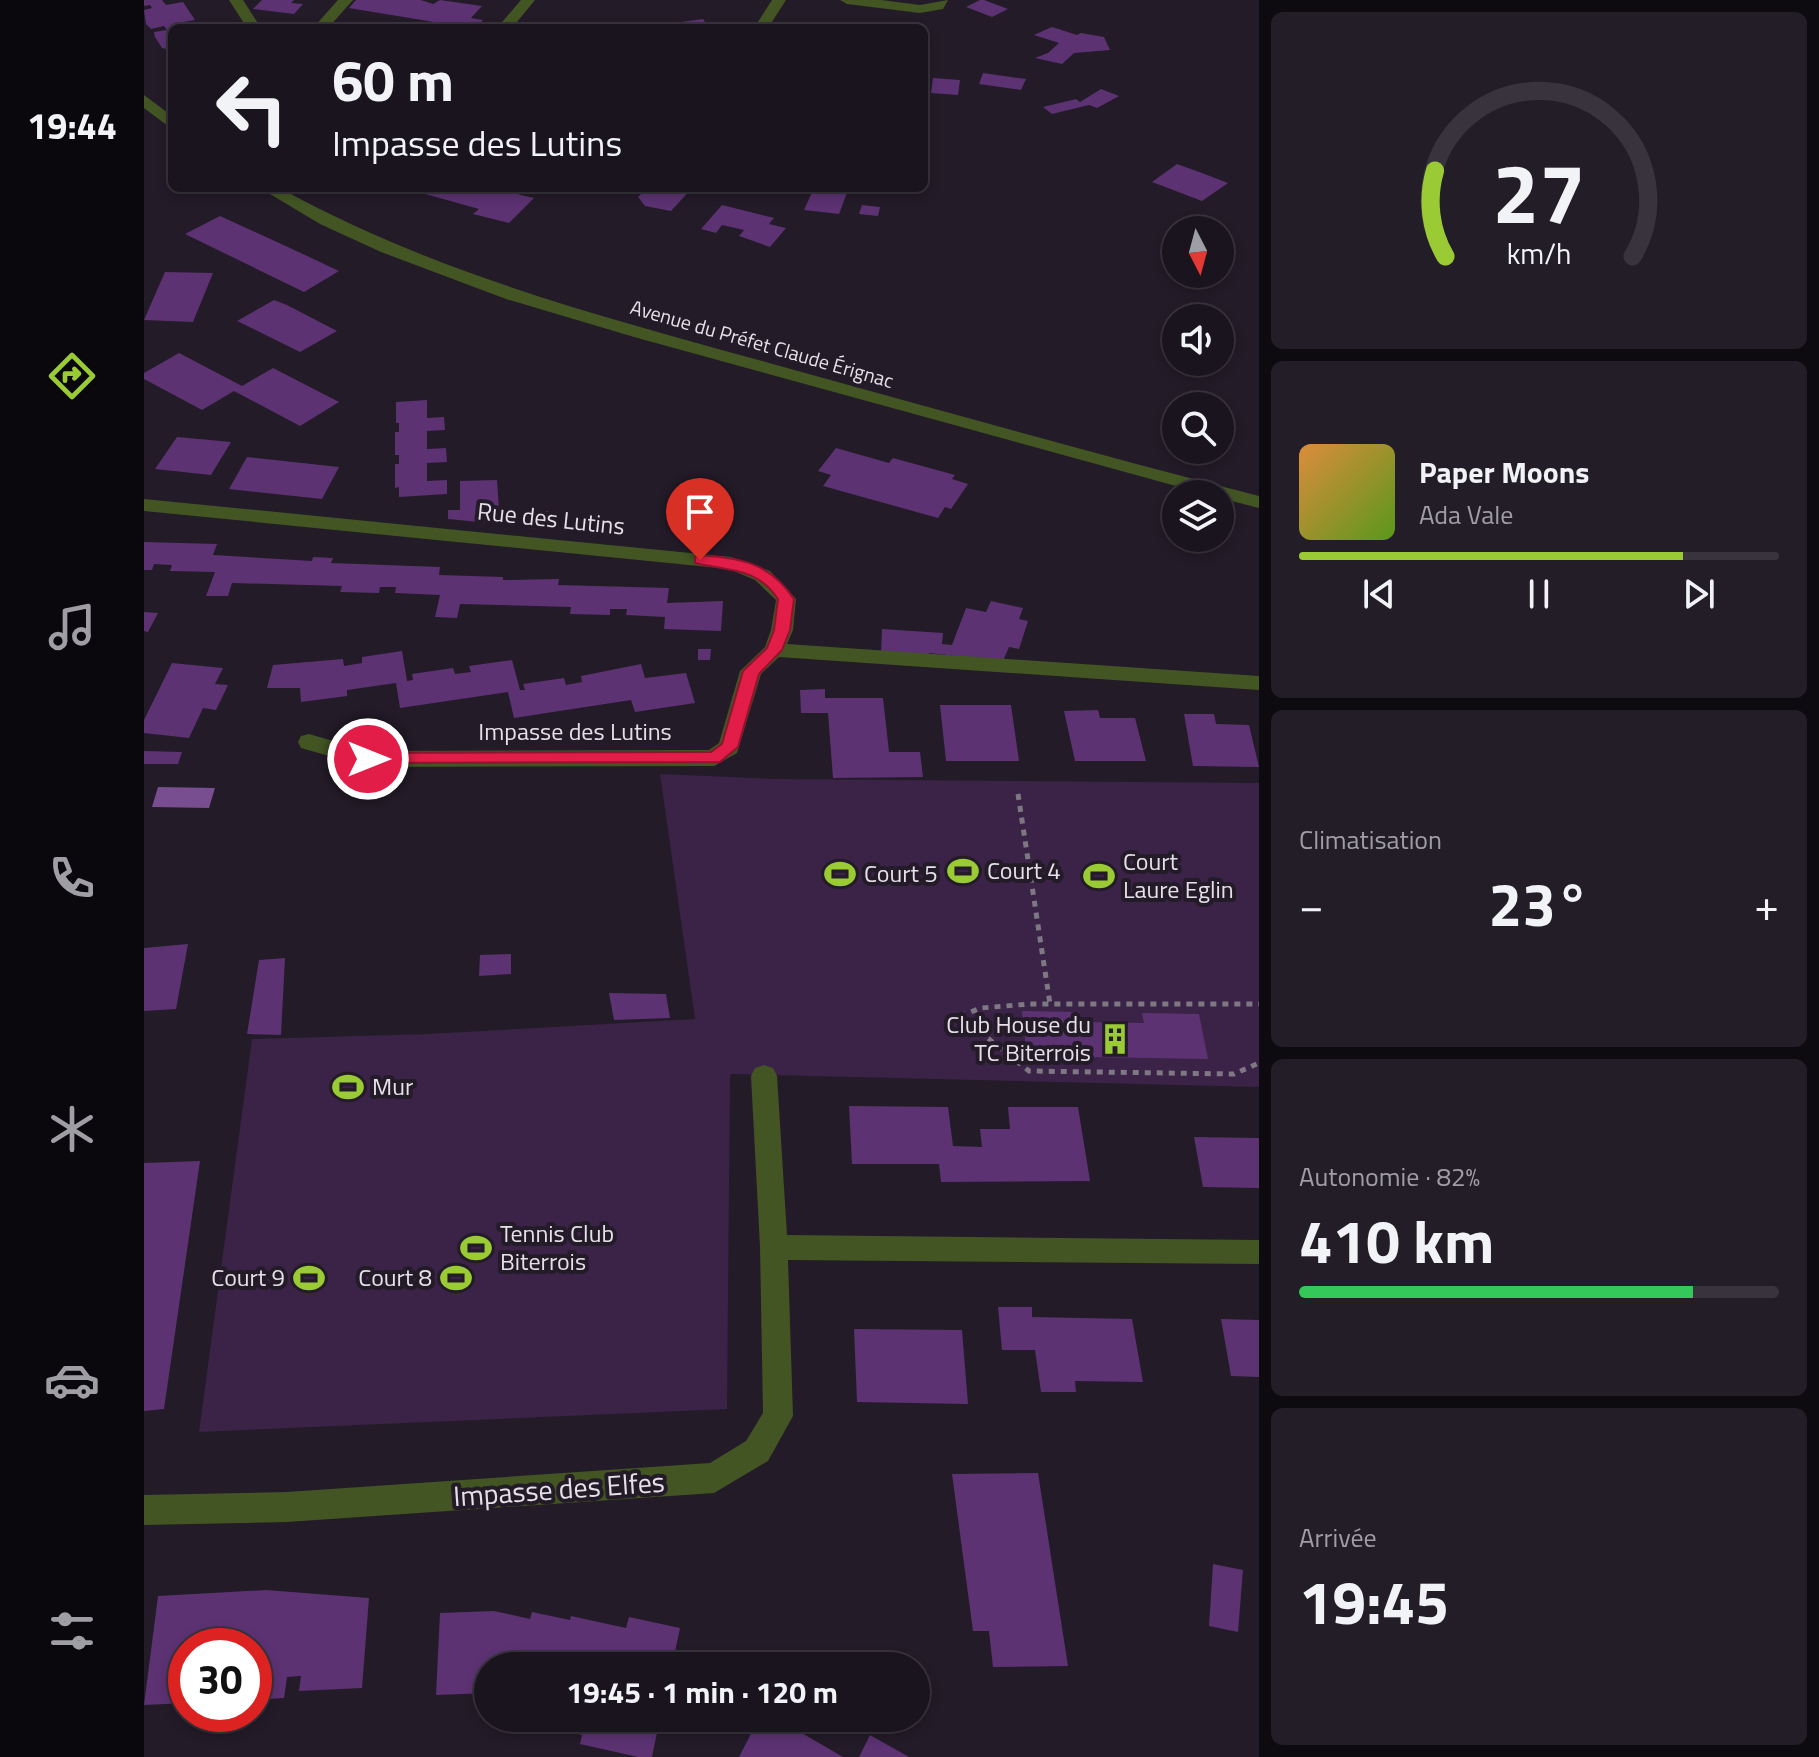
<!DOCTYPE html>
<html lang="fr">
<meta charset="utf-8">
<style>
body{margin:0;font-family:"Titillium Web",sans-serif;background:#231d27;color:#f1f3f6;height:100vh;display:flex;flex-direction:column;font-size:30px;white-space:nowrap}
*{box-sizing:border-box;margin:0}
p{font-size:26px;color:#9f9ea4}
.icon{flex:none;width:44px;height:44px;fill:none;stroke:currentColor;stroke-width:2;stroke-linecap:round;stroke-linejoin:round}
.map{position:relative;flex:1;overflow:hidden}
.side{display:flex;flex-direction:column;gap:12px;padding:12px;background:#0e0b10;width:560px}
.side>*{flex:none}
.banner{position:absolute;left:24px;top:24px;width:760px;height:168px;border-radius:12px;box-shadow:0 4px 12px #0003,0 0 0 2px #38333c;background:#1a141e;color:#f1f3f6;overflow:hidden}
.needle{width:52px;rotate:174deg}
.tools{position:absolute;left:1018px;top:216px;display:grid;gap:16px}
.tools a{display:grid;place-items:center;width:72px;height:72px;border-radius:50%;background:#1a141e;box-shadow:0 4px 12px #0003,0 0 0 2px #38333c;font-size:40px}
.speed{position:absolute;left:24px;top:1628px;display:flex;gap:16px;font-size:40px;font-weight:700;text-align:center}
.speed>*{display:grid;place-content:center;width:104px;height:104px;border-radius:50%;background:#1a141e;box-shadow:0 4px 12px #0003,0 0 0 2px #38333c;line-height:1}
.speed .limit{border:12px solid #d22;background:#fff;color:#111}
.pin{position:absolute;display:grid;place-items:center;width:68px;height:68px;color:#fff;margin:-82px -34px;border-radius:50% 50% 50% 0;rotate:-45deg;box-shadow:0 0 8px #0007}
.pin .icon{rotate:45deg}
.me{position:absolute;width:88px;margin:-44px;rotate:90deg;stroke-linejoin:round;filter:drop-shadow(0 0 6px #0008)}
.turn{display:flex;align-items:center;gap:28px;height:168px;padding:0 32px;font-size:36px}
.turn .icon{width:104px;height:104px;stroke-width:2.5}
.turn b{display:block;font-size:56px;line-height:68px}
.big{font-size:60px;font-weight:700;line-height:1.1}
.side .tile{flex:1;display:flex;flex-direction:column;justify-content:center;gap:12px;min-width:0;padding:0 28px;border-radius:12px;background:#231d27}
.side .dial{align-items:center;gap:0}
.dial svg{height:208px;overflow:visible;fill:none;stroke:#38333c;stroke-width:7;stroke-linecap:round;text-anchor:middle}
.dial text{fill:#f1f3f6;stroke:none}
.song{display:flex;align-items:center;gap:24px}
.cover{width:96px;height:96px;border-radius:12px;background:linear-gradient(135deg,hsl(30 70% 55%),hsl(90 70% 35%))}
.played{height:8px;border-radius:4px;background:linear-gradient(90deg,#9acb35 80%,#38333c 80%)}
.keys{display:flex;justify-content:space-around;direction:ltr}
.heat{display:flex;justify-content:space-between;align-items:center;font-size:44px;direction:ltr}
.charge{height:12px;border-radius:6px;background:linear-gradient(90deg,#34c759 82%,#38333c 0)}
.trip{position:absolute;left:330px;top:1652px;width:456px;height:80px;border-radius:40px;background:#1a141e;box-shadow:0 4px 12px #0003,0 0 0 2px #38333c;font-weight:700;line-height:80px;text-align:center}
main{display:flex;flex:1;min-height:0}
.tab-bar{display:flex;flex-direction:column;width:144px;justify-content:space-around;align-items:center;background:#0a080c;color:#9f9ea4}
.tab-bar .icon{width:56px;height:56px}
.tab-bar .active{color:#9acb35}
.tab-bar b{font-size:36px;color:#f1f3f6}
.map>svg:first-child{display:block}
.green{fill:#3a2347}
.water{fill:#784e91}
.building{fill:#5c3272}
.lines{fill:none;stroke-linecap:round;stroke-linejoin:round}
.path{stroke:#7e7883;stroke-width:5;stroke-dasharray:6 6;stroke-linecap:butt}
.minor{fill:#425523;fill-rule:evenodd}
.route{fill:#e11d48;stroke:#92132f;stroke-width:2}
.labels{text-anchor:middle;stroke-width:8;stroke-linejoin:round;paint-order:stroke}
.far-street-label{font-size:20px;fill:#e5e0e9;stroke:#231b28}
.street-label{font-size:24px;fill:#e5e0e9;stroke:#231b28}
.poi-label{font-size:24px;fill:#e5e0e9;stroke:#231b28;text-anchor:start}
.near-street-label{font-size:28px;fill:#e5e0e9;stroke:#231b28}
</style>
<main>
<nav class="tab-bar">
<b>19:44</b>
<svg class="icon active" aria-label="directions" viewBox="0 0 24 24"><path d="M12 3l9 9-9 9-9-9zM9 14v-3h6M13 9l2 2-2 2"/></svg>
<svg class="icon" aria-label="music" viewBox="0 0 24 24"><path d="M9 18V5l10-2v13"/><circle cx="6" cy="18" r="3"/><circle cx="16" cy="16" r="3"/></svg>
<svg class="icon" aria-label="phone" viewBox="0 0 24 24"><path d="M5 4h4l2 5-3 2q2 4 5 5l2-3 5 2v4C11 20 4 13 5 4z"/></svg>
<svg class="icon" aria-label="climate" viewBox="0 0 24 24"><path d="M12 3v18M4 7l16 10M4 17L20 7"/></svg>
<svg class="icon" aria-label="car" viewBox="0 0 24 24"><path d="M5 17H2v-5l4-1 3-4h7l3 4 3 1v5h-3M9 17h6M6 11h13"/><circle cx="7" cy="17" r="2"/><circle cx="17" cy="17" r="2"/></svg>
<svg class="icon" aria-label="filters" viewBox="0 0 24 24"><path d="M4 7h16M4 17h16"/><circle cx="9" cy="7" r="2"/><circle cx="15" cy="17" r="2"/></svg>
</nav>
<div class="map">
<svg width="1115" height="1757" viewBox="0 0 1115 1757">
<rect width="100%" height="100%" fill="#231b28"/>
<!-- green -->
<polygon class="green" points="516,774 632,779 1115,783 1115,1087 586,1074 583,1409 55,1432 108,1039 284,1034 551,1019"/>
<!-- water -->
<polygon class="water" points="14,787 71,788 65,808 8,807"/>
<!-- building -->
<g class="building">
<polygon points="0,0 18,0 22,5 39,2 51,20 34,23 38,28 28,28 28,50 18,48 11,37 10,32 23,30 20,26 7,29 2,24 0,10 8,8 6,5 0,6"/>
<polygon points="118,0 150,0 147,3 159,4 150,14 109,9"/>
<polygon points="212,0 277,0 289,4 296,0 338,6 327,18 339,20 332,27 296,23 205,8"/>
<polygon points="836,0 840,0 864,9 848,17 822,7"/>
<polygon points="559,19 565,28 508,28 508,26"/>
<polygon points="908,27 933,35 937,33 960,37 966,50 930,53 918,64 891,58 904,53 915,43 890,35"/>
<polygon points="839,73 853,75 882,79 877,90 835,84"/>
<polygon points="789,78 816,80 814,95 787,93"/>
<polygon points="957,89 975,96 953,108 945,105 908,114 899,107 932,99 936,102"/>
<polygon points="1033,164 1058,173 1084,183 1058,201 1008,182"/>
<polygon points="260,188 348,188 390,198 365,223 329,214 335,209"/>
<polygon points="512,188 548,188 527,211 501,206 494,197 501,190 508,192"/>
<polygon points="670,188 704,190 695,214 660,210"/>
<polygon points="578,205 630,218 625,224 642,228 626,247 595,236 600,230 578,225 572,233 557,229"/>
<polygon points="718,205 736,207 734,216 715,214"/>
<polygon points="76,216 146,248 195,271 160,292 41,234"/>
<polygon points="21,272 69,273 49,322 0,320"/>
<polygon points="130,300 143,305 193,331 156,352 93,321"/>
<polygon points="35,353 98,386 129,368 195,402 156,426 90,391 58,410 0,379 0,373"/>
<polygon points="283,400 283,418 300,417 301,430 283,431 283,449 302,448 303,462 283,463 283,481 303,480 303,494 255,497 255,487 251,488 251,464 255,464 255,455 251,455 251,432 255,432 255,423 252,423 252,402"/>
<polygon points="33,437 66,440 87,442 67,475 11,469"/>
<polygon points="692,448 745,463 749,458 811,475 808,479 824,484 807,509 801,507 794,518 679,486 687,475 674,471"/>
<polygon points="103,457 195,467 178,499 85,489"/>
<polygon points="353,480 356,524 304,519 304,510 316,510 316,481"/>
<polygon points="386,510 414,512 409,531 381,528"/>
<polygon points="0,542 73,544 69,555 168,561 169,557 189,558 187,563 296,567 295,575 359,577 359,580 415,579 414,585 525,588 523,603 579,601 577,631 520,629 521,617 482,615 483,609 466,609 466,615 426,614 427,607 316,604 313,618 291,617 296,595 251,593 252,587 236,587 235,593 196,592 198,586 88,583 84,596 62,596 71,572 26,571 28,565 10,564 8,570 0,570"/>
<polygon points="847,601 879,608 875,619 884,621 875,649 865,647 859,661 785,653 785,656 737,653 738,629 799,633 798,644 808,645 822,608 842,612"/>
<polygon points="0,612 14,613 4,632 0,631"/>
<polygon points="554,649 567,649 566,660 554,660"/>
<polygon points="258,651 263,681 269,680 268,674 309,668 311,674 327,672 325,666 368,660 376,690 381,690 379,684 420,678 422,685 438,682 437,676 497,664 501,678 542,673 551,703 491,712 487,700 370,718 364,692 256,708 252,683 203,690 203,696 157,702 156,688 123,688 129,665 199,659 200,666 218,663 218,657"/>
<polygon points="28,663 79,668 71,684 84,685 72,710 59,708 45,738 0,733 0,720"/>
<polygon points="681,689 681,698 739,698 745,752 776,752 779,777 689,778 684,713 657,713 656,690"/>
<polygon points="796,705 867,705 875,761 802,761"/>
<polygon points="954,710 956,718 991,718 1002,761 931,761 920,711"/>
<polygon points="1040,714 1070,714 1072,724 1105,725 1115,767 1049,766"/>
<polygon points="0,751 38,752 34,764 0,764"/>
<polygon points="44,944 32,1009 0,1011 0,948"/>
<polygon points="367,954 367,974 335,976 336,955"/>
<polygon points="141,958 137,1035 103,1034 115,960"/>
<polygon points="465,993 522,994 526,1018 470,1020"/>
<polygon points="878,1011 936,1012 937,1022 1000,1023 998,1013 1055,1014 1064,1059 883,1056"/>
<polygon points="705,1106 804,1107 809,1146 838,1147 836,1129 866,1129 864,1107 934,1107 946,1181 797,1182 795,1164 708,1164"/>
<polygon points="1050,1137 1115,1138 1115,1188 1059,1187"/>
<polygon points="56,1161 20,1409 0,1411 0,1163"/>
<polygon points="854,1307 888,1307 888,1317 988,1319 999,1382 931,1381 932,1392 897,1392 891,1350 858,1350"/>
<polygon points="1077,1319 1115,1320 1115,1377 1087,1376"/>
<polygon points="710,1329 818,1330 824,1404 713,1402"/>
<polygon points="894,1473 924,1666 849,1667 845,1631 829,1631 808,1474"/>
<polygon points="1069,1564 1099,1570 1094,1632 1065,1626"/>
<polygon points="122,1590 225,1598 218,1688 155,1691 157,1676 143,1677 140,1698 110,1700 110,1646 42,1646 42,1703 0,1705 14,1596"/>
<polygon points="350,1611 386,1619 388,1612 426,1620 427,1616 482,1628 485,1617 536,1628 528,1666 344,1666 344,1693 292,1695 296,1613"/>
<polygon points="401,1718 516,1718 508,1757 494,1757 436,1744 438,1735 399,1726"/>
<polygon points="615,1718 632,1718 699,1757 595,1757"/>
<polygon points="726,1735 765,1757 715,1757"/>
</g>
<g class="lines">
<!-- path -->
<g class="path">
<polyline points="874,794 906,1004"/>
<polyline points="816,1016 885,1071 1090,1074 1115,1063"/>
<polyline points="816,1016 837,1008 885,1004 1115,1004"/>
</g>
<!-- minor -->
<g class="minor">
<polygon points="85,0 99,0 117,28 103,28"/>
<polygon points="194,0 209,0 184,28 169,28"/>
<polygon points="377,0 391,0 368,28 353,28"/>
<polygon points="628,0 642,0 624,28 610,28"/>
<polygon points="696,0 737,0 776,5 804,0 799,9 776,13 703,4"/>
<polygon points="0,95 28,116 28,129 0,108"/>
<path d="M116,188H136C293,275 464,318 636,366C796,410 955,455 1115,496V508L1076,498V494H1061L490,337L362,299L237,252L176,224Z"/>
<polygon points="0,499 587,557 626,571 652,599 649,630 643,644 1115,676 1115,690 635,657 617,674 593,753 570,766 224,767 157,748 154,742 157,736 165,734 224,751 565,750 575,743 596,671 621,647 627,630 632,600 611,580 585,569 0,511"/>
<polygon points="620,1065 629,1068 633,1076 643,1235 1115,1240 1115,1264 644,1260 649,1416 624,1461 570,1493 143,1522 0,1525 0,1495 143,1492 566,1463 602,1441 619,1413 616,1247 607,1076 611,1068"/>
</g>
</g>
<!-- route -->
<path class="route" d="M556,555C598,559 625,562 650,599L646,630L638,650L615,674L594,747L576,762L218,763L216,759L218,755L224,753L567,752L578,744L599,671L623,648L630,630L634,599C613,567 584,571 551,563V557Z"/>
<!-- icons -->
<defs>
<symbol id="stadium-bare" viewBox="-9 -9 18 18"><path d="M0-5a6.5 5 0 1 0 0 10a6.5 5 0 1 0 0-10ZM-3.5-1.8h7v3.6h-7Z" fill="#9acb35" stroke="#231b28" stroke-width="2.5" paint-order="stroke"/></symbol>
<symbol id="building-bare" viewBox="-9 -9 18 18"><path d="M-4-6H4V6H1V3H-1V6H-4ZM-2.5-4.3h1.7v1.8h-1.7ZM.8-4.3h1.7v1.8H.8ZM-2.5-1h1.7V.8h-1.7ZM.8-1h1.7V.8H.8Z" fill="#9acb35" stroke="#231b28" stroke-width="2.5" paint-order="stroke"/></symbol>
</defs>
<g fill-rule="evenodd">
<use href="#stadium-bare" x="797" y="849" width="44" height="44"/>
<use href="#stadium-bare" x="674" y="852" width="44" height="44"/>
<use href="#stadium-bare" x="933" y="854" width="44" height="44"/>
<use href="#building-bare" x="949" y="1017" width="44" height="44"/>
<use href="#stadium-bare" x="182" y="1065" width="44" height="44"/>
<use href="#stadium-bare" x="310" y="1226" width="44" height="44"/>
<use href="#stadium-bare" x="143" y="1256" width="44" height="44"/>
<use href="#stadium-bare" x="290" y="1256" width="44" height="44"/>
</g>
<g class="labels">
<!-- far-street labels -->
<g class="far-street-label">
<text transform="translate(618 344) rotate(16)" y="7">Avenue du Préfet Claude Érignac</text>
</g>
<!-- street labels -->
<g class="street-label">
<text transform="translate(407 519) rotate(6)" y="8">Rue des Lutins</text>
<text x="431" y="740">Impasse des Lutins</text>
</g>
<!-- poi labels -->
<g class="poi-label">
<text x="979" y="870">Court<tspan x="979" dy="28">Laure Eglin</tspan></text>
<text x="843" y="879">Court 4</text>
<text x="720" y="882">Court 5</text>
<text x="947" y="1033" text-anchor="end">Club House du<tspan x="947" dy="28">TC Biterrois</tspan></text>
<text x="228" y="1095">Mur</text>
<text x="356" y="1242">Tennis Club<tspan x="356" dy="28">Biterrois</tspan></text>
<text x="141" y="1286" text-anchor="end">Court 9</text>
<text x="288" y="1286" text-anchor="end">Court 8</text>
</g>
<!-- near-street labels -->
<g class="near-street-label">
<text transform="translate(415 1489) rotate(-4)" y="10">Impasse des Elfes</text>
</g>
</g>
</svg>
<div class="tools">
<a><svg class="needle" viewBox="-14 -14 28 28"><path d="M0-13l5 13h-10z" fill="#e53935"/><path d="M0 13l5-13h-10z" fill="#9f9ea4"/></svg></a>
<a><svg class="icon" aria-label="sound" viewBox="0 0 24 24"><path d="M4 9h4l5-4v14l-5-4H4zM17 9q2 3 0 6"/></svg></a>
<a><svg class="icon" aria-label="search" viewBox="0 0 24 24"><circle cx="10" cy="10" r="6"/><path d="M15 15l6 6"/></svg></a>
<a><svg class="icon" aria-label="layers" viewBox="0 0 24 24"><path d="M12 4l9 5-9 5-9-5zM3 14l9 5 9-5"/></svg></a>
</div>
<div class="speed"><div class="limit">30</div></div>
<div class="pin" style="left:556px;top:560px;background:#d93025"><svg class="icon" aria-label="arrive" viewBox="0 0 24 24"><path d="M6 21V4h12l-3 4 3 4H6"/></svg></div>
<svg class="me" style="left:224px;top:759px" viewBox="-20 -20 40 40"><circle r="17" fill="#e11d48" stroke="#fff" stroke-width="3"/><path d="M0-11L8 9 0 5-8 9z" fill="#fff"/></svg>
<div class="trip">19:45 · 1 min · 120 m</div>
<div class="banner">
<div class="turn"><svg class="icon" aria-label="left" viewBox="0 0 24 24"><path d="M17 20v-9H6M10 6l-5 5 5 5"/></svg><div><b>60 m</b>Impasse des Lutins</div></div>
</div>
</div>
<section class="side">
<div class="tile dial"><svg viewBox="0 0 100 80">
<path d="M14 69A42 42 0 1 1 86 69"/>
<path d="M14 69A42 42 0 0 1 10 36" stroke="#9acb35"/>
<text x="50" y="56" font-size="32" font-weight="700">27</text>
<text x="50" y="72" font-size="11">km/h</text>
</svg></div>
<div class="tile">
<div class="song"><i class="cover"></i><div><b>Paper Moons</b><p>Ada Vale</p></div></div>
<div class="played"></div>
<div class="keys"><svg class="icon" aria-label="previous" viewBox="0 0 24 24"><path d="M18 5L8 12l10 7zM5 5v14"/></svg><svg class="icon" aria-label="pause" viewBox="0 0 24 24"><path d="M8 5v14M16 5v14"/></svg><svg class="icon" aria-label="next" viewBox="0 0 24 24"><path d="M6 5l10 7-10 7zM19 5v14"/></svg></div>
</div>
<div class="tile"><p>Climatisation</p>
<div class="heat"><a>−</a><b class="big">23°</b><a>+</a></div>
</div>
<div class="tile"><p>Autonomie · 82%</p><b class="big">410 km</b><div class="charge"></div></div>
<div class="tile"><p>Arrivée</p><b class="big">19:45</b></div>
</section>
</main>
